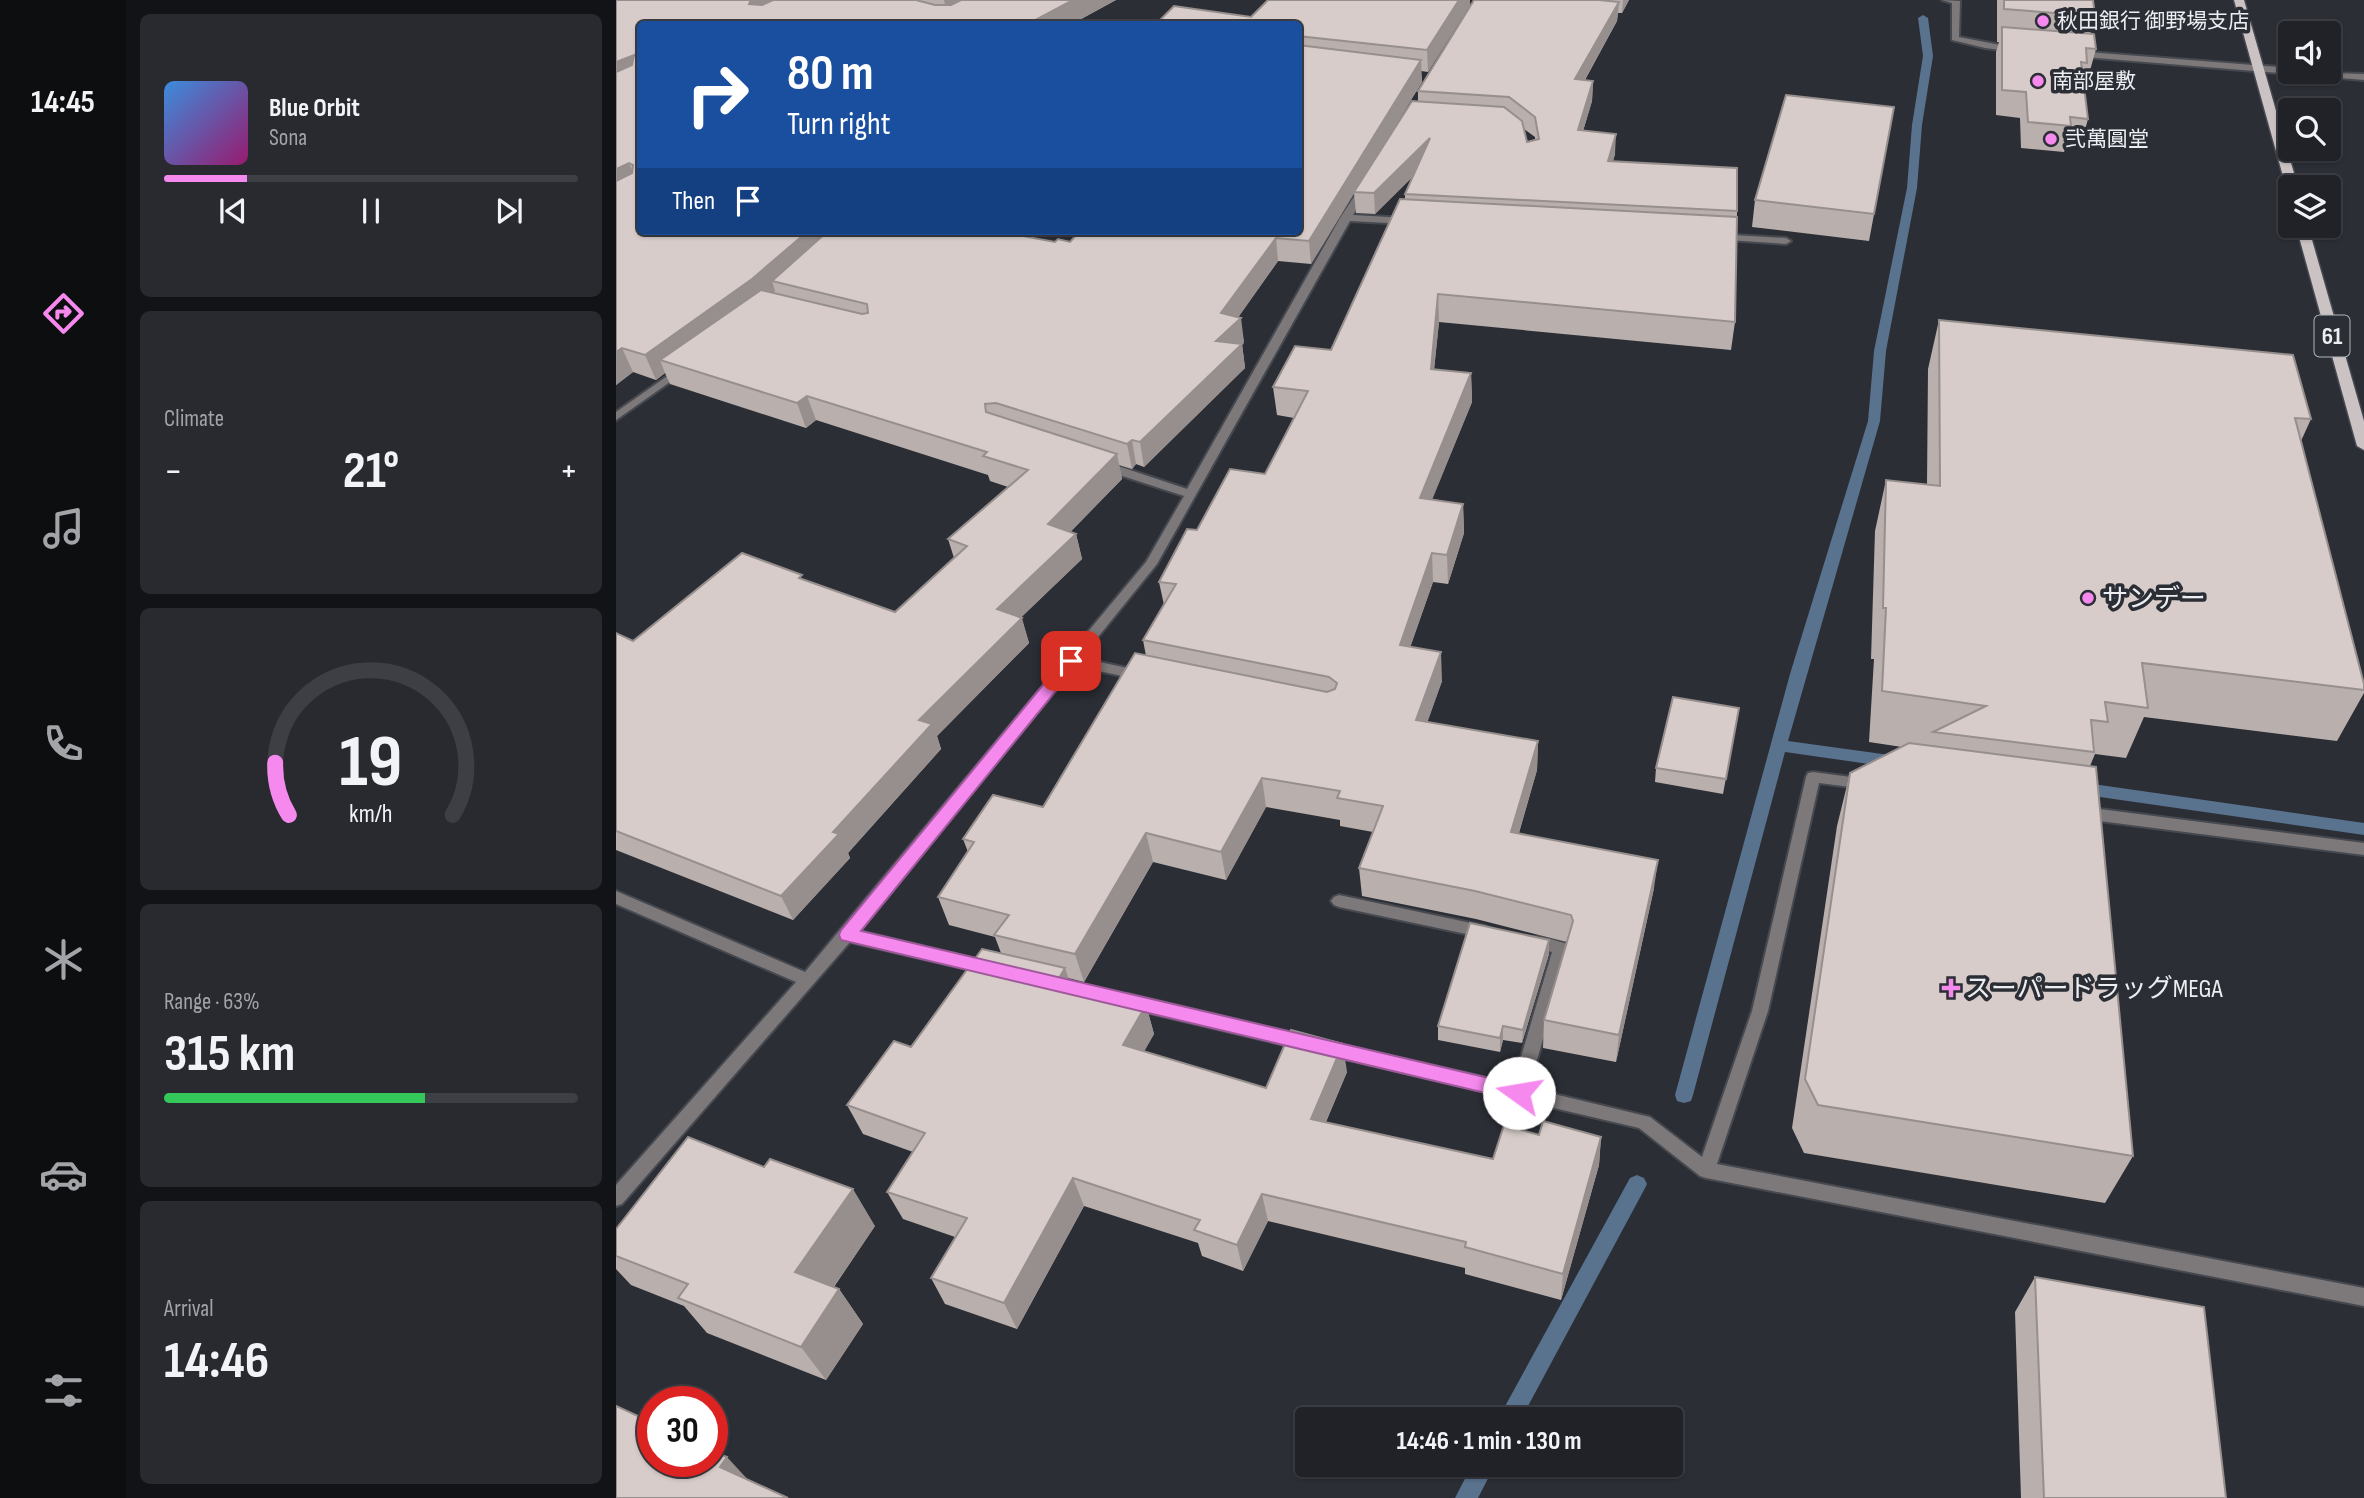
<!DOCTYPE html>
<meta charset="utf-8">
<style>
body{margin:0;font-family:"Sofia Sans Condensed","Noto Sans JP",sans-serif;background:#282a30;color:#f1f3f6;height:100vh;display:flex;flex-direction:column;font-size:26px;white-space:nowrap}
*{box-sizing:border-box;margin:0}
p{font-size:23px;color:#a2a4a8}
.icon{flex:none;width:38px;height:38px;fill:none;stroke:currentColor;stroke-width:2;stroke-linecap:round;stroke-linejoin:round}
.map{position:relative;flex:1;overflow:hidden}
.side{display:flex;flex-direction:column;gap:14px;padding:14px;background:#121316;width:490px}
.side>*{flex:none}
.guide{position:absolute;left:21px;top:21px;width:665px;height:214px;border-radius:7px;box-shadow:0 2px 5px #0004,0 0 0 2px #3d3f45;background:#1a4fa0;color:#fff;overflow:hidden}
.buttons{position:absolute;left:1662px;top:21px;display:grid;gap:14px}
.buttons a{display:grid;place-items:center;width:63px;height:63px;border-radius:7px;background:#202228;box-shadow:0 2px 5px #0004,0 0 0 2px #3d3f45;font-size:35px}
.speed{position:absolute;left:21px;top:1386px;display:flex;gap:14px;font-size:35px;font-weight:700;text-align:center}
.speed>*{display:grid;place-content:center;width:91px;height:91px;border-radius:50%;background:#202228;box-shadow:0 2px 5px #0004,0 0 0 2px #3d3f45;line-height:1}
.speed .limit{border:10px solid #d22;background:#fff;color:#111}
.pin{position:absolute;display:grid;place-items:center;width:60px;height:60px;color:#fff;margin:-30px;border-radius:14px;box-shadow:0 4px 10px #0006}
.me{position:absolute;width:77px;margin:-38px;rotate:283deg;stroke-linejoin:round;filter:drop-shadow(0 0 5px #0008)}
.turn{display:flex;align-items:center;gap:24px;height:147px;padding:0 35px;font-size:32px}
.turn .icon{width:91px;height:91px;stroke-width:2.5}
.turn b{display:block;font-size:49px;line-height:60px}
.then{display:flex;align-items:center;height:66px;padding:0 35px;background:#0003;gap:14px;font-size:26px}
.big{font-size:52px;font-weight:700;line-height:1.1}
.side .card{flex:1;display:flex;flex-direction:column;justify-content:center;gap:10px;min-width:0;padding:0 24px;border-radius:10px;background:#282a30}
.side .dial{align-items:center;gap:0}
.dial svg{height:182px;overflow:visible;fill:none;stroke:#3d3f45;stroke-width:7;stroke-linecap:round;text-anchor:middle}
.dial text{fill:#f1f3f6;stroke:none}
.song{display:flex;align-items:center;gap:21px}
.cover{width:84px;height:84px;border-radius:10px;background:linear-gradient(135deg,hsl(210 70% 55%),hsl(320 70% 35%))}
.played{height:7px;border-radius:4px;background:linear-gradient(90deg,#f589ee 20%,#3d3f45 20%)}
.keys{display:flex;justify-content:space-around;direction:ltr}
.heat{display:flex;justify-content:space-between;align-items:center;font-size:38px;direction:ltr}
.charge{height:10px;border-radius:5px;background:linear-gradient(90deg,#34c759 63%,#3d3f45 0)}
.trip{position:absolute;left:679px;top:1407px;width:388px;height:70px;border-radius:7px;background:#202228;box-shadow:0 2px 5px #0004,0 0 0 2px #3d3f45;font-weight:700;line-height:70px;text-align:center}
main{display:flex;flex:1;min-height:0}
.dock{display:flex;flex-direction:column;width:126px;justify-content:space-around;align-items:center;background:#0d0e10;color:#a2a4a8}
.dock .icon{width:49px;height:49px}
.dock .active{color:#f589ee}
.dock b{font-size:32px;color:#f1f3f6}
.map>svg:first-child{display:block}
.lines{fill:none;stroke-linecap:round;stroke-linejoin:round}
.stream{fill:#59728e;fill-rule:evenodd}
.minor-casing{stroke:#46494f;stroke-width:4}
.primary-casing{stroke:#46494f;stroke-width:3}
.minor{fill:#7d7879;fill-rule:evenodd}
.primary{fill:#cbc2c4;fill-rule:evenodd}
.wall{fill:#b9afad;fill-rule:evenodd}
.shaded-wall{fill:#968f8d}
.building{fill:#d7ccc9;stroke:#968f8d;stroke-width:2}
.route{fill:#f589ee;stroke:#9f599b;stroke-width:2}
.poi-dot{fill:#f589ee;stroke:#2b2e35;stroke-width:2.5}
.labels{text-anchor:middle;stroke-width:7;stroke-linejoin:round;paint-order:stroke}
.far-poi-label{font-size:21px;fill:#eceef2;stroke:#2b2e35;text-anchor:start}
.shield{fill:#2b2e35;stroke:#b2b4b9;stroke-width:2}
.shield-label{font-size:24px;font-weight:bold;fill:#eceef2}
.poi-label{font-size:26px;fill:#eceef2;stroke:#2b2e35;text-anchor:start}
</style>
<main>
<nav class="dock">
<b>14:45</b>
<svg class="icon active" aria-label="directions" viewBox="0 0 24 24"><path d="M12 3l9 9-9 9-9-9zM9 14v-3h6M13 9l2 2-2 2"/></svg>
<svg class="icon" aria-label="music" viewBox="0 0 24 24"><path d="M9 18V5l10-2v13"/><circle cx="6" cy="18" r="3"/><circle cx="16" cy="16" r="3"/></svg>
<svg class="icon" aria-label="phone" viewBox="0 0 24 24"><path d="M5 4h4l2 5-3 2q2 4 5 5l2-3 5 2v4C11 20 4 13 5 4z"/></svg>
<svg class="icon" aria-label="climate" viewBox="0 0 24 24"><path d="M12 3v18M4 7l16 10M4 17L20 7"/></svg>
<svg class="icon" aria-label="car" viewBox="0 0 24 24"><path d="M5 17H2v-5l4-1 3-4h7l3 4 3 1v5h-3M9 17h6M6 11h13"/><circle cx="7" cy="17" r="2"/><circle cx="17" cy="17" r="2"/></svg>
<svg class="icon" aria-label="filters" viewBox="0 0 24 24"><path d="M4 7h16M4 17h16"/><circle cx="9" cy="7" r="2"/><circle cx="15" cy="17" r="2"/></svg>
</nav>
<section class="side">
<div class="card">
<div class="song"><i class="cover"></i><div><b>Blue Orbit</b><p>Sona</p></div></div>
<div class="played"></div>
<div class="keys"><svg class="icon" aria-label="previous" viewBox="0 0 24 24"><path d="M18 5L8 12l10 7zM5 5v14"/></svg><svg class="icon" aria-label="pause" viewBox="0 0 24 24"><path d="M8 5v14M16 5v14"/></svg><svg class="icon" aria-label="next" viewBox="0 0 24 24"><path d="M6 5l10 7-10 7zM19 5v14"/></svg></div>
</div>
<div class="card"><p>Climate</p>
<div class="heat"><a>−</a><b class="big">21°</b><a>+</a></div>
</div>
<div class="card dial"><svg viewBox="0 0 100 80">
<path d="M14 69A42 42 0 1 1 86 69"/>
<path d="M14 69A42 42 0 0 1 8 46" stroke="#f589ee"/>
<text x="50" y="56" font-size="32" font-weight="700">19</text>
<text x="50" y="72" font-size="11">km/h</text>
</svg></div>
<div class="card"><p>Range · 63%</p><b class="big">315 km</b><div class="charge"></div></div>
<div class="card"><p>Arrival</p><b class="big">14:46</b></div>
</section>
<div class="map">
<svg width="1748" height="1498" viewBox="0 0 1748 1498">
<rect width="100%" height="100%" fill="#2b2e35"/>
<g class="lines">
<!-- stream -->
<g class="stream">
<polygon points="1307,15 1312,18 1317,56 1306,125 1301,188 1270,351 1264,421 1172,741 1281,756 1289,762 1281,768 1169,752 1077,1095 1075,1101 1068,1103 1061,1101 1059,1095 1174,674 1252,421 1258,351 1291,188 1296,125 1307,56 1302,18"/>
<polygon points="1463,782 1748,823 1748,835 1463,794 1457,792 1455,788 1457,784"/>
<polygon points="1021,1175 1028,1178 1031,1184 1028,1190 905,1419 882,1419 1014,1178"/>
<polygon points="856,1465 879,1465 862,1498 839,1498"/>
</g>
<defs>
<g id="minor">
<polygon points="1326,0 1344,1 1343,37 1405,49 1401,52 1369,48 1336,40 1336,3"/>
<polygon points="1459,51 1675,68 1675,72 1748,74 1748,80 1456,56 1456,52"/>
<polygon points="745,186 753,188 737,215 791,218 796,221 791,224 734,221 541,564 465,658 530,672 532,675 530,678 525,680 459,666 243,931 373,962 379,963 381,968 379,973 373,974 234,942 6,1204 0,1206 0,1185 180,982 0,904 0,891 189,972 530,562 568,496 485,469 485,463 493,463 571,489 724,218"/>
<polygon points="1101,234 1170,238 1175,241 1170,244 1098,239 1098,235"/>
<polygon points="67,365 71,366 71,370 0,420 0,412"/>
<path d="M1197,772L1250,779L1255,780L1257,784L1255,788L1250,789L1203,783L1152,1011L1101,1164L1748,1288V1306L1090,1178L1084,1176L1023,1128L704,1053L702,1048L704,1043L710,1041L897,1084L936,952L910,946L908,942L910,938C922,934 939,940 951,944L953,948L913,1088L1034,1117L1086,1157L1136,1011L1190,777L1192,773Z"/>
<polygon points="1468,807 1748,843 1748,855 1468,819 1463,817 1461,813 1463,809"/>
<polygon points="723,895 869,926 874,928 877,932 874,936 869,938 723,907 718,905 715,901 718,897"/>
<polygon points="512,994 690,1036 696,1038 698,1043 696,1048 690,1050 512,1008 506,1006 504,1001 506,996"/>
</g>
<g id="primary">
<polygon points="1618,0 1628,0 1682,187 1675,187 1675,190 1670,187"/>
<polygon points="1680,226 1692,226 1748,421 1748,450 1741,446"/>
</g>
</defs>
<!-- minor casing -->
<use href="#minor" class="minor-casing"/>
<!-- primary casing -->
<use href="#primary" class="primary-casing"/>
<!-- minor -->
<use href="#minor" class="minor"/>
<!-- primary -->
<use href="#primary" class="primary"/>
</g>
<!-- wall -->
<g class="wall">
<path d="M0,0H500L456,24L24,231L439,242L682,231V24L635,17L652,0H854V5L812,72L805,71L806,82L756,164L802,102V91L858,0H1013L1006,13H1002L1001,21L969,80L977,81L976,101L967,131L999,154L997,161L1121,211L1119,322L1115,350L823,322L818,370L855,373L856,402L816,499L847,504L848,533L832,584L817,582L794,647L826,681L811,722L922,741L921,770L903,833L1038,888L1000,1062L927,1048L928,1020L951,942L860,919L746,896L743,868L757,832L724,826V820L650,807L610,880L537,862L468,982L452,978L454,983L530,1005L538,1034L528,1051L650,1088L731,1072L710,1122L877,1159L923,1135L985,1137L983,1165L945,1300L849,1274V1268L652,1221L627,1271L586,1256L582,1243L468,1206L401,1329L329,1304L315,1278L339,1237L287,1219L271,1192L297,1152L247,1134L231,1105L295,1047L385,953L379,937L333,925L322,897L352,852L347,839L427,807L530,656L527,640L548,605L543,582L581,530L649,474L678,418L661,415L657,387L715,350L789,200V194L797,176L759,214L740,213L738,193L695,264L662,261L622,317L628,342L626,344L629,368L528,467L520,464L516,469L503,465L506,479L454,532L460,534L466,559L405,617L413,643L321,736L325,749L232,853L234,858L177,920L0,850V633L17,641L188,580L279,612L338,558L332,539L392,487L374,481L372,475L200,420L190,428L54,384L49,373L40,380L17,372L0,385ZM908,129L919,137V140L911,142Z"/>
<polygon points="1381,0 1477,0 1479,16 1474,34 1480,49 1473,74 1468,74 1467,78 1472,119 1465,145 1451,144 1448,152 1405,148 1404,118 1380,115 1380,52 1383,42 1381,42"/>
<polygon points="1278,107 1253,241 1136,227 1139,200"/>
<polygon points="1323,320 1695,419 1685,441 1748,684 1748,693 1721,741 1528,717 1510,758 1479,754 1474,766 1517,1156 1489,1203 1188,1153 1176,1128 1221,826 1234,773 1286,747 1253,742 1258,659 1255,659 1259,531 1270,480 1311,485 1312,369"/>
<polygon points="1123,708 1107,794 1039,782 1040,768"/>
<polygon points="933,954 906,1043 887,1040 884,1052 822,1040 822,1026"/>
<polygon points="259,1226 218,1287 223,1289 247,1324 210,1380 91,1333 68,1306 15,1285 0,1269 0,1229"/>
<polygon points="1419,1277 1610,1498 1405,1498 1399,1312"/>
</g>
<!-- shaded-wall -->
<g class="shaded-wall">
<polygon points="134,0 186,0 140,24 133,4"/>
<polygon points="328,0 370,0 333,19"/>
<polygon points="457,0 500,0 456,24 412,24"/>
<polygon points="843,0 854,0 854,5 812,72 811,50"/>
<polygon points="1007,0 1013,0 1006,13"/>
<polygon points="1003,2 1001,21 958,99 959,79"/>
<polygon points="18,55 24,73 0,87 0,62"/>
<polygon points="805,60 806,82 695,264 693,241"/>
<polygon points="977,81 976,101 961,151 962,130"/>
<polygon points="1000,134 999,154 991,181 992,161"/>
<polygon points="814,138 815,159 759,214 758,193"/>
<polygon points="13,163 23,186 0,196 0,169"/>
<polygon points="192,231 227,231 156,281 159,291 145,303 44,360 49,373 40,380 29,355"/>
<polygon points="660,238 662,261 617,325 625,318 628,342 604,365 600,341 605,313"/>
<polygon points="822,294 823,322 815,398 815,369"/>
<polygon points="626,344 629,368 528,467 524,442"/>
<polygon points="6,348 17,372 0,385 0,352"/>
<polygon points="855,373 856,402 805,527 804,498"/>
<polygon points="191,396 200,420 190,428 181,403"/>
<polygon points="516,440 520,464 516,469 511,444"/>
<polygon points="501,454 506,479 438,549 432,524"/>
<polygon points="847,504 848,533 832,584 831,555"/>
<polygon points="460,534 466,559 388,634 381,609"/>
<polygon points="816,553 817,582 785,674 784,645"/>
<polygon points="406,618 413,643 321,736 325,749 232,853 234,858 177,920 165,896 217,832 303,720"/>
<polygon points="825,652 826,681 802,749 800,720"/>
<polygon points="922,741 921,770 895,860 895,832"/>
<polygon points="646,778 650,807 610,880 605,852"/>
<polygon points="530,833 537,862 468,982 459,954"/>
<polygon points="1042,860 1038,888 1000,1062 1003,1035"/>
<polygon points="933,940 933,954 906,1043 907,1030"/>
<polygon points="449,968 459,998 442,980"/>
<polygon points="530,1005 538,1034 516,1073 507,1045"/>
<polygon points="887,1026 887,1040 884,1052 884,1038"/>
<polygon points="727,1044 731,1072 699,1147 695,1119"/>
<polygon points="985,1137 983,1165 945,1300 947,1274"/>
<polygon points="457,1178 468,1206 401,1329 388,1303"/>
<polygon points="237,1189 259,1226 204,1307 179,1272"/>
<polygon points="646,1194 652,1221 627,1271 621,1245"/>
<polygon points="223,1289 247,1324 210,1380 185,1347"/>
<polygon points="111,1457 134,1482 104,1467"/>
</g>
<!-- building -->
<g class="building">
<polygon points="0,0 135,0 133,4 146,5 157,0 300,0 319,5 335,5 345,0 457,0 412,24 24,24 24,231 192,231 136,279 29,355 6,348 0,352 0,181 16,173 17,165 13,163 0,169 0,72 16,65 18,55 0,62"/>
<polygon points="652,0 843,0 811,50 682,36 682,24 540,24 558,6 635,17"/>
<polygon points="858,0 983,0 1003,2 959,79 977,81 962,130 1000,134 992,161 1121,168 1121,211 789,194 814,138 758,193 738,192 796,101 888,107 906,121 911,142 923,139 919,117 893,97 802,91"/>
<polygon points="1388,0 1477,0 1479,16 1388,9"/>
<polygon points="1386,27 1478,34 1480,49 1470,48 1471,63 1465,62 1472,119 1454,117 1455,126 1412,122 1410,92 1386,90"/>
<polygon points="682,45 805,60 693,241 660,238 605,313 625,318 600,341 626,344 524,442 516,440 511,444 380,403 369,404 370,412 501,454 432,524 460,534 381,609 406,618 303,720 316,724 217,832 223,834 165,896 0,831 0,633 17,641 126,553 186,575 183,578 279,612 351,546 332,539 412,470 367,456 371,452 191,396 181,403 44,360 145,290 246,314 252,313 251,304 156,281 212,231 379,231 439,242 442,239 454,242 464,231 682,231"/>
<polygon points="1170,95 1278,107 1258,214 1139,200"/>
<polygon points="784,199 1121,217 1119,322 822,294 815,369 855,373 804,498 847,504 831,555 816,553 784,645 825,652 800,720 922,741 895,832 1042,860 1003,1035 928,1020 957,921 955,915 859,891 743,868 767,806 721,798 724,791 646,778 605,852 530,833 459,954 378,935 393,915 322,897 358,842 347,839 377,795 427,807 519,653 711,692 719,689 721,683 713,677 527,640 560,584 543,582 571,529 581,530 614,469 649,474 692,391 657,387 679,346 715,350"/>
<polygon points="1323,320 1677,355 1695,419 1679,418 1748,684 1748,690 1526,663 1532,708 1489,702 1492,722 1475,720 1478,752 1317,732 1370,706 1266,691 1270,608 1267,608 1270,480 1324,486"/>
<polygon points="1057,697 1123,708 1110,779 1040,768"/>
<polygon points="1293,743 1480,767 1517,1156 1202,1105 1189,1079 1234,773"/>
<polygon points="854,923 933,940 907,1030 887,1026 884,1038 822,1026"/>
<polygon points="366,949 449,968 442,980 530,1005 507,1045 650,1088 675,1030 727,1044 695,1119 877,1159 888,1125 923,1135 927,1121 985,1137 947,1274 849,1247 850,1242 646,1194 621,1245 578,1230 584,1220 457,1178 388,1303 315,1278 351,1218 271,1192 309,1133 231,1105 278,1041 295,1047"/>
<polygon points="72,1137 148,1167 154,1159 237,1189 179,1272 223,1289 185,1347 62,1298 72,1284 0,1256 0,1229"/>
<polygon points="1419,1277 1588,1307 1610,1498 1428,1498"/>
<polygon points="0,1406 37,1423 37,1461 96,1461 96,1451 111,1457 104,1467 172,1498 0,1498"/>
</g>
<!-- route -->
<polygon class="route" points="455,656 461,657 463,661 461,665 245,931 903,1085 910,1087 912,1093 910,1099 903,1101 225,940 223,935 225,930 450,657"/>
<!-- markers -->
<g class="poi-dot">
<circle cx="1427" cy="21" r="7"/>
<circle cx="1422" cy="81" r="7"/>
<circle cx="1435" cy="139" r="7"/>
<circle cx="1472" cy="598" r="7"/>
<path d="M1331.5 977.5h7v7h7v7h-7v7h-7v-7h-7v-7h7z"/>
</g>
<g class="labels">
<!-- far-poi labels -->
<g class="far-poi-label">
<text x="1441" y="28">秋田銀行 御野場支店</text>
<text x="1436" y="88">南部屋敷</text>
<text x="1449" y="146">弐萬圓堂</text>
</g>
<!-- shield labels -->
<rect class="shield" x="1698.5" y="315.5" width="35" height="41" rx="5"/>
<g class="shield-label">
<text x="1716" y="344">61</text>
</g>
<!-- poi labels -->
<g class="poi-label">
<text x="1486" y="607">サンデー</text>
<text x="1349" y="997">スーパードラッグMEGA</text>
</g>
</g>
</svg>
<div class="buttons">
<a><svg class="icon" aria-label="sound" viewBox="0 0 24 24"><path d="M4 9h4l5-4v14l-5-4H4zM17 9q2 3 0 6"/></svg></a>
<a><svg class="icon" aria-label="search" viewBox="0 0 24 24"><circle cx="10" cy="10" r="6"/><path d="M15 15l6 6"/></svg></a>
<a><svg class="icon" aria-label="layers" viewBox="0 0 24 24"><path d="M12 4l9 5-9 5-9-5zM3 14l9 5 9-5"/></svg></a>
</div>
<div class="speed"><div class="limit">30</div></div>
<div class="pin" style="left:455px;top:661px;background:#d93025"><svg class="icon" aria-label="arrive" viewBox="0 0 24 24"><path d="M6 21V4h12l-3 4 3 4H6"/></svg></div>
<svg class="me" style="left:903px;top:1093px" viewBox="-20 -20 40 40"><circle r="19" fill="#fff"/><path d="M0-13L10 11 0 6-10 11z" fill="#f589ee"/></svg>
<div class="trip">14:46 · 1 min · 130 m</div>
<div class="guide">
<div class="turn"><svg class="icon" aria-label="right" viewBox="0 0 24 24"><path d="M7 20v-9h11M14 6l5 5-5 5"/></svg><div><b>80 m</b>Turn right</div></div>
<div class="then">Then<svg class="icon" aria-label="arrive" viewBox="0 0 24 24"><path d="M6 21V4h12l-3 4 3 4H6"/></svg></div>
</div>
</div>
</main>
